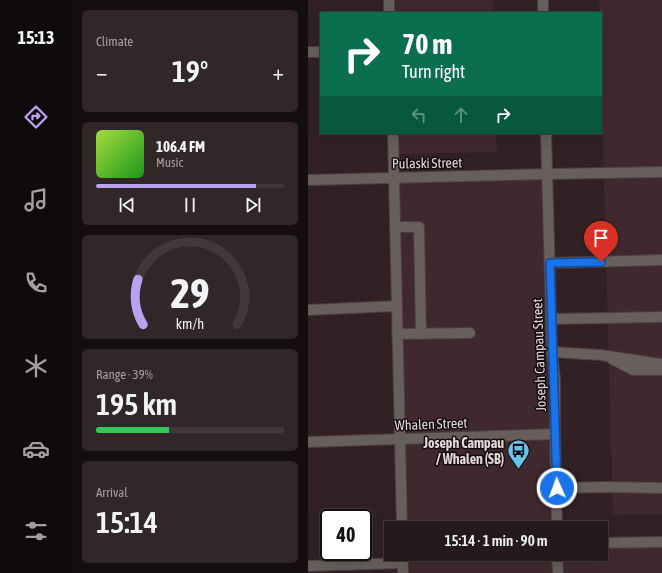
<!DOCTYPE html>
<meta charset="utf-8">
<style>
body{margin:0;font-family:"Asap Condensed",sans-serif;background:#312628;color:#f1f3f6;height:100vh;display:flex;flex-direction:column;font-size:15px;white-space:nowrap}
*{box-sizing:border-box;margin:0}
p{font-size:13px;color:#a3a0a3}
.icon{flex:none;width:22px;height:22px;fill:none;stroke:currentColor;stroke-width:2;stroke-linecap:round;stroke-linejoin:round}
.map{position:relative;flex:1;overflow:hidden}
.side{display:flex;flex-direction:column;gap:10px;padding:10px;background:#140e0f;width:236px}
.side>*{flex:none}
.guide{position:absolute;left:12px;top:12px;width:282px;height:122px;border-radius:0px;box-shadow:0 4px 16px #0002,0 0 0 1px #42383a;background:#0b6e4f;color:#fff;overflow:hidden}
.speed{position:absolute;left:12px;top:509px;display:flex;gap:8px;font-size:20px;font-weight:700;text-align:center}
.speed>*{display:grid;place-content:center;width:52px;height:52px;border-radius:50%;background:#25191b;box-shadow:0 4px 16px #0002,0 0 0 1px #42383a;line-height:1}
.speed .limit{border:2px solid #111;border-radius:6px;background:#fff;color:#111}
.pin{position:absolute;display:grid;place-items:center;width:34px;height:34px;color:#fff;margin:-41px -17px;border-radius:50% 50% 50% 0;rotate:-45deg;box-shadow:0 0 4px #0007}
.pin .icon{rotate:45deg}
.me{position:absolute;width:44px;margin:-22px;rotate:358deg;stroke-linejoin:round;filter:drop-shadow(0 0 3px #0008)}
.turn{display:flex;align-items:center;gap:14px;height:84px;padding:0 16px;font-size:18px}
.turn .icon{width:52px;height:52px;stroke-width:2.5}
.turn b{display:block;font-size:28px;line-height:34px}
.lanes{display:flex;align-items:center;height:38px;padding:0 16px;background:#0003;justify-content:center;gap:20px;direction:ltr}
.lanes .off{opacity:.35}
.big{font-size:30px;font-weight:600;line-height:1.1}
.side .card{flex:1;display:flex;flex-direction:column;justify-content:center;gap:6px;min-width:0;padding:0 14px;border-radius:6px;background:#312628}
.side .dial{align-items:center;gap:0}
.dial svg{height:104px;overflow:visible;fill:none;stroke:#42383a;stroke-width:7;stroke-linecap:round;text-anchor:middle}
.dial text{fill:#f1f3f6;stroke:none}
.song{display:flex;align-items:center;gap:12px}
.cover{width:48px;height:48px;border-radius:6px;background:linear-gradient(135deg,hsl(80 70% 55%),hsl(120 70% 35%))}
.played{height:4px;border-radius:2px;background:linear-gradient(90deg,#bca0f2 85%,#42383a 85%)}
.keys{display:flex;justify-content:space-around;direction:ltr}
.heat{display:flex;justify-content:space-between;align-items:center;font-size:22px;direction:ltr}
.charge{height:6px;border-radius:3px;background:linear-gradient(90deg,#34c759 39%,#42383a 0)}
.trip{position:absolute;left:76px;top:521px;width:224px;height:40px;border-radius:0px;background:#25191b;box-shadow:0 4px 16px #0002,0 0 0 1px #42383a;font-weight:600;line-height:40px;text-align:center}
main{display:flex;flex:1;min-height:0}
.tabs{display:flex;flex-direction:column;width:72px;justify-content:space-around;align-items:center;background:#0f0a0b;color:#a3a0a3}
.tabs .icon{width:28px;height:28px}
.tabs .on{color:#bca0f2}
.tabs b{font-size:18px;color:#f1f3f6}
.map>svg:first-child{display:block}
.built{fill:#3f292e}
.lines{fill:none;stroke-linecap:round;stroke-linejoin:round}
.service-casing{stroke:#4d3e41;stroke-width:12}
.minor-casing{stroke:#4d3e41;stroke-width:12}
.tertiary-casing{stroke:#4d3e41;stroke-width:12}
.service{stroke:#675f5d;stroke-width:10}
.minor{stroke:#675f5d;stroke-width:10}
.tertiary{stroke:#675f5d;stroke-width:10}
.route-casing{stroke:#114b97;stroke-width:10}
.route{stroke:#1a73e8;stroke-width:7}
.labels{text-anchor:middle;stroke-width:3;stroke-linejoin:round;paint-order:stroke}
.street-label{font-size:14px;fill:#e1d5d7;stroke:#140d0e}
.poi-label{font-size:14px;font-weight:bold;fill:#e1d5d7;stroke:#140d0e;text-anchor:end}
</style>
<main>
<nav class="tabs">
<b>15:13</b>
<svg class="icon on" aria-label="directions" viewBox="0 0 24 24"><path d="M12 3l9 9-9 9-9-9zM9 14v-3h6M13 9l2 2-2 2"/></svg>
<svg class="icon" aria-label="music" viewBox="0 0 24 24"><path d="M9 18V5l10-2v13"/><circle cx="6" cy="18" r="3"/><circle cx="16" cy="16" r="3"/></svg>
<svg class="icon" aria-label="phone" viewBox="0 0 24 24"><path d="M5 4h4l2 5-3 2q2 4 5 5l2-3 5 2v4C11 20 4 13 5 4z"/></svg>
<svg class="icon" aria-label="climate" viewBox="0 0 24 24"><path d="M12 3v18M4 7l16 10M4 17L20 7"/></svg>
<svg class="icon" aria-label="car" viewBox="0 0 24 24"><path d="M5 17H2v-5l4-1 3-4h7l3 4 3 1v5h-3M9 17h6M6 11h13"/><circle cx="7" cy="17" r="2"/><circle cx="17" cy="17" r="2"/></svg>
<svg class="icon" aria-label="filters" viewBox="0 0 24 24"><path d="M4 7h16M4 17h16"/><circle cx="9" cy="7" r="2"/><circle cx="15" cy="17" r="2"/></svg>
</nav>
<section class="side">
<div class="card"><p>Climate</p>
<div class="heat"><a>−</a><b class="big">19°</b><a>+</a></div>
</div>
<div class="card">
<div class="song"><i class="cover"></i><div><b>106.4 FM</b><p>Music</p></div></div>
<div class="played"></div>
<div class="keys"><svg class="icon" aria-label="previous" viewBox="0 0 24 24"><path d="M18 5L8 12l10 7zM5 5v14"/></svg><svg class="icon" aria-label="pause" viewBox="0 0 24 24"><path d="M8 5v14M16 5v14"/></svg><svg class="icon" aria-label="next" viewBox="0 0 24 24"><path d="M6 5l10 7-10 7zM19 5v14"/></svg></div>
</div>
<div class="card dial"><svg viewBox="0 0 100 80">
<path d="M14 69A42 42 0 1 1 86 69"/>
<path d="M14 69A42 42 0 0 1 10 34" stroke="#bca0f2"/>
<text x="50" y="56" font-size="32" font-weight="700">29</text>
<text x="50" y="72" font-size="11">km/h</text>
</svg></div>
<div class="card"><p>Range · 39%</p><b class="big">195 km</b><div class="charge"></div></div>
<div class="card"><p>Arrival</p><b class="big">15:14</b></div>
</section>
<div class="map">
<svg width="354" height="573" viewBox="0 0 354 573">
<rect width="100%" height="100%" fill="#312124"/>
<!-- built -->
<g class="built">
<polygon points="86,0 185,0 185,13 87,13"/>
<polygon points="291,0 354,0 354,514 305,515 293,65 293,13 292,13"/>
<polygon points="90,133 188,133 189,152 90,154"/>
<polygon points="240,174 249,528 95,528 86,178"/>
<polygon points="354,542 354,573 96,573 95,554 293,554 293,543"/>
</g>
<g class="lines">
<defs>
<g id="service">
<polyline points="81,0 81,13"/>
<polyline points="0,52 13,52"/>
<polyline points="85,133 94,528"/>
<polyline points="240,174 354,172"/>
<polyline points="87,227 111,227 113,334"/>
<polyline points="242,263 354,260"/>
<polyline points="0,310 88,306"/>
<polyline points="243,319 354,317"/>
<polyline points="89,334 162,333"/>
<polyline points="244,352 293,355 354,364"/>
<polyline points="304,359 325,370 354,370"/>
<polyline points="249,488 299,487 354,488"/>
<polyline points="94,554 95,573"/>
<polyline points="0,566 95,563"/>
</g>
<g id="minor">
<polyline points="0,180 240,174"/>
<polyline points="0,442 247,434"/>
<polyline points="293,543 354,542"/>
</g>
<g id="tertiary">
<polyline points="235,0 235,13"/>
<polyline points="238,133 244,352 247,380 247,434 249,528"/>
<polyline points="249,554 250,573"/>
</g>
</defs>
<!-- service casing -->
<use href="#service" class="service-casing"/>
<!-- minor casing -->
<use href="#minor" class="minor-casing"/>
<!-- tertiary casing -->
<use href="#tertiary" class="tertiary-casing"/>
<!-- service -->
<use href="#service" class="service"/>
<!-- minor -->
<use href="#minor" class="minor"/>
<!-- tertiary -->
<use href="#tertiary" class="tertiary"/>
</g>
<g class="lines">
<defs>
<polyline id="route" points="249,488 242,263 293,262"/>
</defs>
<!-- route casing -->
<use href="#route" class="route-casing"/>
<!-- route -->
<use href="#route" class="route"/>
</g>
<!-- icons -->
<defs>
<symbol id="bus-pin" viewBox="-11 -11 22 30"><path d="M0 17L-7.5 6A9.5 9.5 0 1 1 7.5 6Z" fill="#67c4ef" stroke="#140d0e"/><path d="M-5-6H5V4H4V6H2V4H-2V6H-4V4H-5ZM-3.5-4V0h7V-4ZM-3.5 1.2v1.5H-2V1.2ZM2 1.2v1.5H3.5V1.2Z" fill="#111"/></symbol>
</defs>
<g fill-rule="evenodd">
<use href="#bus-pin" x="198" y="438" width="25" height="34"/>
</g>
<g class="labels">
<!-- street labels -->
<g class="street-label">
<text transform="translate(119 163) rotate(-1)" y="5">Pulaski Street</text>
<text transform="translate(231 355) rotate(-92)" y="5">Joseph Campau Street</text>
<text transform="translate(123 424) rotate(-2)" y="5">Whalen Street</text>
</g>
<!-- poi labels -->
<g class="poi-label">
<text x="196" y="448">Joseph Campau<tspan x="196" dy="16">/ Whalen (SB)</tspan></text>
</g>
</g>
</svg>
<div class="speed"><div class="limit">40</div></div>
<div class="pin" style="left:293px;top:262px;background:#d93025"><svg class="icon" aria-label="arrive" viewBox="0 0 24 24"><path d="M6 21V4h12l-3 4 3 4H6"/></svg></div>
<svg class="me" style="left:249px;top:488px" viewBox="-20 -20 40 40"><circle r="17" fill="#1a73e8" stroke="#fff" stroke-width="3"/><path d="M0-11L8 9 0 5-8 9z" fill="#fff"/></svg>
<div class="trip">15:14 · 1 min · 90 m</div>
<div class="guide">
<div class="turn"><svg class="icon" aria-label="right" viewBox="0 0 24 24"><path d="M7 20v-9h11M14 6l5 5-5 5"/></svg><div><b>70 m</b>Turn right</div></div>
<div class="lanes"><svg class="icon off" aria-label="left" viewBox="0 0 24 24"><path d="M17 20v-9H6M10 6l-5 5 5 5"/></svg><svg class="icon off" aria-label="ahead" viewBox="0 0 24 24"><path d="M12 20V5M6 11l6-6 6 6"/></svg><svg class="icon" aria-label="right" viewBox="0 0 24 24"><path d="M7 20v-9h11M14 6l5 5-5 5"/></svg></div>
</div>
</div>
</main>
